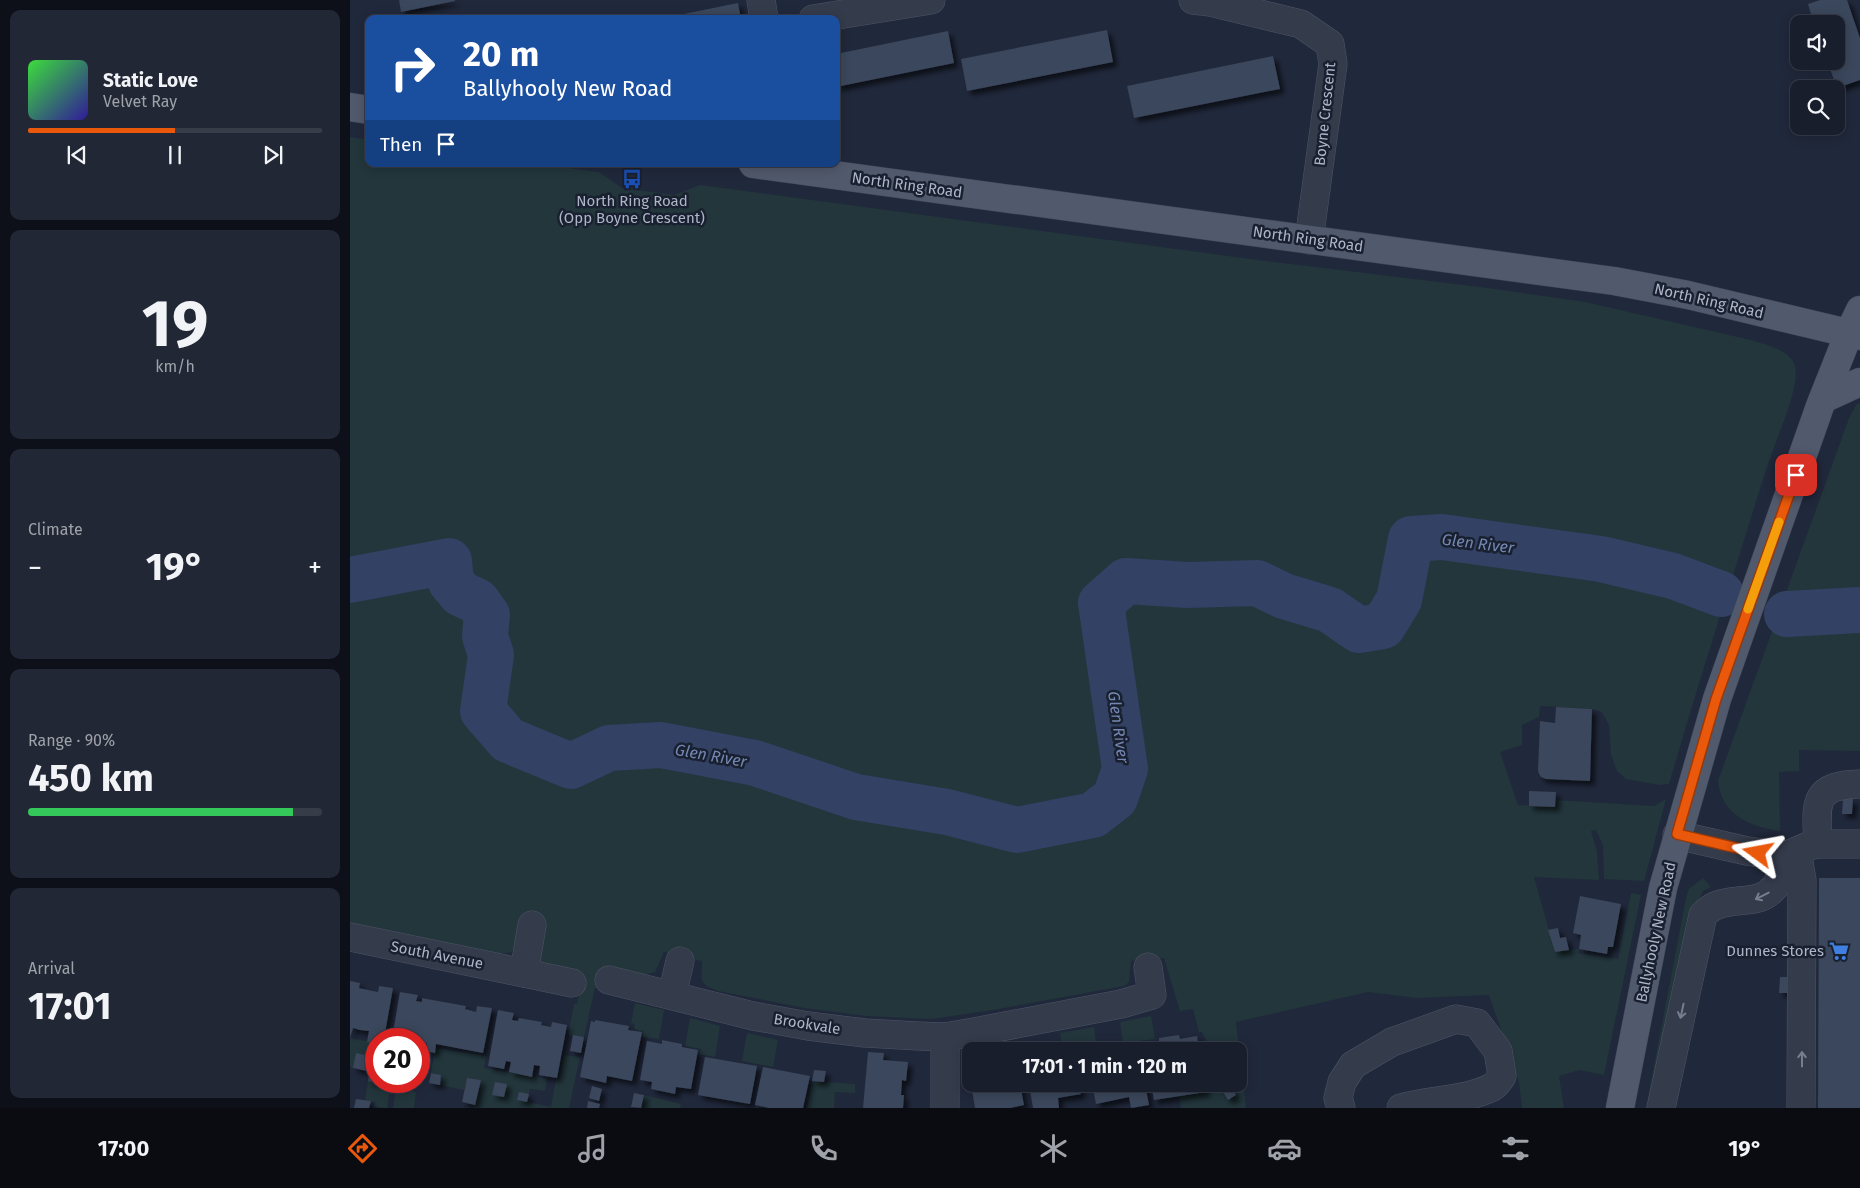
<!DOCTYPE html>
<meta charset="utf-8">
<style>
body{margin:0;font-family:"Fira Sans",sans-serif;background:#212734;color:#f1f3f6;height:100vh;display:flex;flex-direction:column;font-size:19px;white-space:nowrap}
*{box-sizing:border-box;margin:0}
p{font-size:16px;color:#9fa2a9}
.icon{flex:none;width:28px;height:28px;fill:none;stroke:currentColor;stroke-width:2;stroke-linecap:round;stroke-linejoin:round}
.map{position:relative;flex:1;overflow:hidden}
.details{display:flex;flex-direction:column;gap:10px;padding:10px;background:#0d1018;width:350px}
.details>*{flex:none}
.banner{position:absolute;left:15px;top:15px;width:475px;height:152px;border-radius:10px;box-shadow:0 2px 12px #0003,0 0 0 1px #363c48;background:#1a4fa0;color:#fff;overflow:hidden}
.tools{position:absolute;left:1440px;top:15px;display:grid;gap:10px}
.tools a{display:grid;place-items:center;width:55px;height:55px;border-radius:10px;background:#181e2c;box-shadow:0 2px 12px #0003,0 0 0 1px #363c48;font-size:25px}
.speed{position:absolute;left:15px;top:1028px;display:flex;gap:10px;font-size:25px;font-weight:700;text-align:center}
.speed>*{display:grid;place-content:center;width:65px;height:65px;border-radius:50%;background:#181e2c;box-shadow:0 2px 12px #0003,0 0 0 1px #363c48;line-height:1}
.speed .limit{border:8px solid #d22;background:#fff;color:#111}
.pin{position:absolute;display:grid;place-items:center;width:42px;height:42px;color:#fff;margin:-21px;border-radius:10px;box-shadow:0 2px 8px #0006}
.me{position:absolute;width:55px;margin:-28px;rotate:283deg;stroke-linejoin:round;filter:drop-shadow(0 0 4px #0008)}
.turn{display:flex;align-items:center;gap:18px;height:105px;padding:0 15px;font-size:22px}
.turn .icon{width:65px;height:65px;stroke-width:2.5}
.turn b{display:block;font-size:35px;line-height:42px}
.then{display:flex;align-items:center;height:48px;padding:0 15px;background:#0003;gap:10px;font-size:19px}
.big{font-size:38px;font-weight:700;line-height:1.1}
.details .tile{flex:1;display:flex;flex-direction:column;justify-content:center;gap:8px;min-width:0;padding:0 18px;border-radius:10px;background:#212734}
.details .dial{align-items:center;gap:0}
.dial b{font-size:65px;line-height:1}
.song{display:flex;align-items:center;gap:15px}
.cover{width:60px;height:60px;border-radius:8px;background:linear-gradient(135deg,hsl(120 70% 55%),hsl(250 70% 35%))}
.played{height:5px;border-radius:2px;background:linear-gradient(90deg,#ea580c 50%,#363c48 50%)}
.keys{display:flex;justify-content:space-around;direction:ltr}
.heat{display:flex;justify-content:space-between;align-items:center;font-size:28px;direction:ltr}
.charge{height:8px;border-radius:4px;background:linear-gradient(90deg,#34c759 90%,#363c48 0)}
.trip{position:absolute;left:612px;top:1042px;width:285px;height:50px;border-radius:10px;background:#181e2c;box-shadow:0 2px 12px #0003,0 0 0 1px #363c48;font-weight:700;line-height:50px;text-align:center}
.tab-bar{display:flex;height:80px;justify-content:space-around;align-items:center;background:#0a0c12;color:#9fa2a9}
.tab-bar .icon{width:35px;height:35px}
.tab-bar .on{color:#ea580c}
.tab-bar b{font-size:22px;color:#f1f3f6}
main{display:flex;flex:1;min-height:0}
.map>svg:first-child{display:block}
.green{fill:#22363c}
.lines{fill:none;stroke-linecap:round;stroke-linejoin:round}
.river{stroke:#324164;stroke-width:46}
.building{fill:#3b465b;filter:url(#shadow)}
.minor-casing{stroke:#4e5566;stroke-width:29}
.major-casing{stroke:#3d4455;stroke-width:29}
.minor{stroke:#343b4b;stroke-width:28}
.major{stroke:#51596c;stroke-width:28}
.oneway{stroke:#777e90}
.route-casing{stroke:#983908;stroke-width:12}
.route{stroke:#ea580c;stroke-width:9}
.slow{stroke:#f59e0b;stroke-width:9}
.labels{text-anchor:middle;stroke-width:5;stroke-linejoin:round;paint-order:stroke}
.street-label{font-size:15px;fill:#aeb5c8;stroke:#192030}
.poi-label{font-size:15px;fill:#aeb5c8;stroke:#192030}
.water-label{font-size:16px;font-style:italic;fill:#7487b2;stroke:#192030}
</style>
<main>
<section class="details">
<div class="tile">
<div class="song"><i class="cover"></i><div><b>Static Love</b><p>Velvet Ray</p></div></div>
<div class="played"></div>
<div class="keys"><svg class="icon" aria-label="previous" viewBox="0 0 24 24"><path d="M18 5L8 12l10 7zM5 5v14"/></svg><svg class="icon" aria-label="pause" viewBox="0 0 24 24"><path d="M8 5v14M16 5v14"/></svg><svg class="icon" aria-label="next" viewBox="0 0 24 24"><path d="M6 5l10 7-10 7zM19 5v14"/></svg></div>
</div>
<div class="tile dial"><b>19</b><p>km/h</p></div>
<div class="tile"><p>Climate</p>
<div class="heat"><a>−</a><b class="big">19°</b><a>+</a></div>
</div>
<div class="tile"><p>Range · 90%</p><b class="big">450 km</b><div class="charge"></div></div>
<div class="tile"><p>Arrival</p><b class="big">17:01</b></div>
</section>
<div class="map">
<svg width="1510" height="1108" viewBox="0 0 1510 1108">
<defs>
<filter id="shadow"><feDropShadow dx="4.5" dy="4.5" stdDeviation="2.5" flood-color="#0009"/></filter>
</defs>
<rect width="100%" height="100%" fill="#20283b"/>
<!-- green -->
<g class="green">
<path d="M0,137L19,140V164H188L249,172L272,188L324,195L350,185L908,260L1138,288L1235,302L1401,340C1415,345 1440,349 1445,366C1450,385 1430,431 1423,450C1409,489 1398,529 1385,569C1362,641 1340,712 1319,784L1310,785L1276,779L1267,771L1261,755L1259,725L1252,712L1242,709L1190,706L1189,717L1172,725V745L1150,752L1168,805L1205,807V800L1304,806L1316,799L1294,881L1254,879L1253,845L1246,830L1241,831L1247,852L1249,880L1184,877L1205,952L1229,949L1228,953L1268,959L1281,893L1291,895L1254,1075L1230,1070L1209,1076L1214,1108H1172L1169,1082L1139,995L1067,998L1018,992L886,1022L896,1108H831L829,1096L856,1092L870,1087L878,1100L886,1095L879,1084H889V1051H862L852,1032H849L843,1009L830,1011L814,958L781,961L779,982L774,986L649,1009L582,1019L516,1016L454,1008L368,991C348,984 352,980 352,961L314,952L305,972L245,988L234,1037L218,1035L224,1004H227L232,972L195,965L167,942L162,952L149,954L0,926Z"/>
<path d="M1510,403V751L1449,750V771L1429,772L1430,831C1401,827 1371,815 1368,781L1498,421L1506,405Z"/>
<polygon points="1353,878 1361,887 1353,891 1350,897 1303,1108 1296,1108 1336,898 1339,889"/>
<polygon points="285,1003 314,1010 309,1039 293,1037 294,1031 284,1029 285,1024 281,1023"/>
<polygon points="801,1016 805,1039 773,1043 770,1022"/>
<polygon points="340,1018 370,1026 365,1057 350,1054 351,1049 335,1046"/>
<polygon points="744,1027 747,1051 713,1051 710,1033"/>
<polygon points="397,1033 428,1040 423,1067 392,1061"/>
<polygon points="0,1038 26,1043 26,1072 17,1071 20,1057 3,1068 0,1067"/>
<polygon points="85,1048 136,1056 134,1068 197,1079 195,1091 180,1089 179,1094 168,1100 201,1107 206,1079 209,1079 214,1055 230,1057 219,1108 124,1108 131,1080 117,1078 114,1090 90,1085 91,1075 81,1073"/>
<polygon points="18,1081 28,1083 29,1081 54,1081 53,1089 66,1092 64,1108 43,1108 46,1087 41,1086 37,1108 24,1107 25,1102 15,1100"/>
<polygon points="462,1081 505,1084 505,1093 485,1092 484,1108 457,1108"/>
<polygon points="294,1095 331,1104 330,1108 291,1108"/>
</g>
<g class="lines">
<!-- river -->
<g class="river">
<polyline points="0,580 99,561 101,582 111,594 127,601 137,615 135,636 141,655 133,711 158,740 221,766 259,748 311,745 405,763 506,797 597,812 667,830 743,815 765,798 775,769 751,603 776,581 838,585 907,583 934,596 980,610 1009,630 1033,626 1049,600 1061,539 1092,537 1251,559 1323,576 1371,594"/>
<polyline points="1437,614 1510,610"/>
</g>
</g>
<!-- building -->
<g class="building">
<polygon points="49,0 105,0 105,1 51,12"/>
<polygon points="1470,0 1497,0 1510,38 1510,80 1487,88 1477,61 1486,61 1486,24 1464,24 1458,4"/>
<polygon points="388,3 391,19 314,19 314,18"/>
<polygon points="757,30 763,62 617,91 611,59"/>
<polygon points="598,31 604,63 486,87 486,54"/>
<polygon points="923,56 930,89 784,118 777,86"/>
<polygon points="1206,707 1242,709 1240,781 1196,779 1191,777 1189,774 1188,770 1190,721 1205,723"/>
<polygon points="1179,791 1206,792 1205,807 1179,806"/>
<polygon points="1493,799 1503,799 1502,814 1492,814"/>
<polygon points="1469,878 1510,878 1510,1108 1468,1108"/>
<polygon points="1230,896 1271,904 1263,947 1258,947 1257,954 1229,949 1231,935 1223,933"/>
<polygon points="1208,928 1210,938 1216,937 1219,950 1205,952 1198,930"/>
<polygon points="1430,977 1438,977 1438,993 1429,993"/>
<polygon points="0,981 10,983 9,988 18,990 28,992 29,986 43,988 34,1039 26,1039 26,1043 17,1042 19,1031 10,1030 3,1028 0,1038"/>
<polygon points="50,992 68,995 66,1001 72,1002 72,998 77,999 116,1006 115,1009 126,1012 127,1006 142,1008 133,1053 86,1044 85,1053 75,1051 77,1043 69,1041 69,1039 42,1039"/>
<polygon points="148,1010 164,1013 162,1020 168,1021 169,1018 192,1022 191,1025 201,1027 202,1022 217,1025 207,1078 189,1075 190,1066 184,1065 182,1077 159,1072 161,1062 156,1061 154,1069 138,1066"/>
<polygon points="245,1020 279,1026 278,1030 292,1032 282,1081 257,1076 256,1083 230,1077 241,1021 245,1022"/>
<polygon points="223,1035 234,1037 231,1053 220,1051"/>
<polygon points="829,1035 830,1039 847,1036 849,1051 796,1051 795,1044 809,1042 809,1038"/>
<polygon points="312,1040 332,1044 332,1047 348,1050 341,1089 326,1087 325,1094 301,1089 302,1082 290,1080 297,1041 312,1044"/>
<polygon points="771,1044 772,1048 787,1045 788,1051 751,1051 751,1048"/>
<polygon points="518,1052 534,1053 533,1060 558,1062 556,1081 552,1080 551,1095 554,1095 553,1108 513,1108"/>
<polygon points="6,1053 20,1056 17,1071 3,1068"/>
<polygon points="355,1057 407,1066 400,1104 348,1095"/>
<polygon points="413,1067 460,1076 453,1108 419,1108 405,1105"/>
<polygon points="464,1070 476,1071 474,1082 462,1081"/>
<polygon points="20,1071 26,1072 26,1081 29,1081 28,1083 18,1081"/>
<polygon points="81,1073 91,1075 90,1085 79,1083"/>
<polygon points="117,1078 131,1080 125,1105 112,1102"/>
<polygon points="145,1082 157,1084 154,1097 142,1095"/>
<polygon points="621,1084 670,1084 674,1105 660,1108 625,1108"/>
<polygon points="679,1084 729,1084 731,1094 708,1098 709,1108 683,1108"/>
<polygon points="742,1084 795,1084 799,1105 781,1108 779,1097 746,1104"/>
<polygon points="801,1084 855,1084 856,1092 804,1100"/>
<polygon points="877,1084 879,1084 886,1095 878,1100 870,1087"/>
<polygon points="242,1086 252,1089 249,1101 239,1098"/>
<polygon points="169,1092 179,1094 177,1102 167,1100"/>
<polygon points="284,1093 294,1095 291,1108 281,1107"/>
<polygon points="6,1099 21,1101 19,1108 4,1108"/>
<polygon points="238,1101 250,1104 249,1108 237,1108"/>
</g>
<g class="lines">
<defs>
<g id="minor">
<polyline points="411,0 414,19"/>
<polyline points="843,0 860,2 951,24 980,44 983,64 959,240"/>
<polyline points="463,19 581,0"/>
<polyline points="1327,835 1397,851 1435,856 1458,846 1468,844 1510,844"/>
<path d="M1468,844C1466,804 1462,785 1510,784"/>
<polyline points="1447,851 1452,880 1451,1108"/>
<polyline points="0,937 222,983"/>
<polyline points="174,973 182,925"/>
<polyline points="259,980 403,1016 458,1026 515,1033 568,1036 595,1037 624,1032 771,1004 802,995 798,967"/>
<polyline points="322,995 330,961"/>
<polyline points="595,1037 595,1108"/>
<path d="M991,1108L988,1098L992,1082L1003,1065L1042,1042L1106,1019L1127,1023L1148,1051L1152,1076C1148,1082 1145,1087 1138,1089C1111,1101 1079,1100 1051,1108"/>
<path d="M1311,1108L1353,915C1356,912 1360,908 1365,906C1389,895 1414,909 1430,879C1433,873 1433,863 1435,856"/>
</g>
<g id="major">
<polyline points="0,107 19,110"/>
<polyline points="403,164 1264,281 1338,295 1510,336"/>
<polyline points="1473,399 1510,382"/>
<polyline points="1270,1108 1313,888 1367,699 1470,406 1499,333 1510,310"/>
</g>
</defs>
<!-- minor casing -->
<use href="#minor" class="minor-casing"/>
<!-- major casing -->
<use href="#major" class="major-casing"/>
<!-- minor -->
<use href="#minor" class="minor"/>
<!-- major -->
<use href="#major" class="major"/>
</g>
<!-- one-way arrows -->
<defs><path id="oneway-shaft" d="M-6 0H5M1.5-3L5.5 0L1.5 3" fill="none" stroke-width="1.6" stroke-linecap="round" stroke-linejoin="round" transform="scale(1.25)"/></defs>
<g class="oneway">
<use href="#oneway-shaft" transform="translate(1412 896) rotate(153)"/>
<use href="#oneway-shaft" transform="translate(1332 1011) rotate(102)"/>
<use href="#oneway-shaft" transform="translate(1452 1059) rotate(-90)"/>
</g>
<g class="lines">
<defs>
<polyline id="route" points="1408,853 1327,834 1366,699 1446,475"/>
</defs>
<!-- route casing -->
<use href="#route" class="route-casing"/>
<!-- route -->
<use href="#route" class="route"/>
<!-- slow -->
<polyline class="slow" points="1398,609 1429,522"/>
</g>
<!-- icons -->
<defs>
<symbol id="bus-bare" viewBox="-9 -9 18 18"><path d="M-5-6H5V4H4V6H2V4H-2V6H-4V4H-5ZM-3.5-4V0h7V-4ZM-3.5 1.2v1.5H-2V1.2ZM2 1.2v1.5H3.5V1.2Z" fill="#1a4fb4" stroke="#192030" stroke-width="2.5" paint-order="stroke"/></symbol>
<symbol id="supermarket-bare" viewBox="-9 -9 18 18"><path d="M-6-5.5h2.5l.6 2H6L4.5 2H-2.5L-4.4-4H-6ZM-1.5 3.2a1.3 1.3 0 1 0 .1 0ZM3 3.2a1.3 1.3 0 1 0 .1 0Z" fill="#3f7fe0" stroke="#192030" stroke-width="2.5" paint-order="stroke"/></symbol>
</defs>
<g fill-rule="evenodd">
<use href="#bus-bare" x="268" y="165" width="28" height="28"/>
<use href="#supermarket-bare" x="1475" y="937" width="28" height="28"/>
</g>
<g class="labels">
<!-- street labels -->
<g class="street-label">
<text transform="translate(975 114) rotate(-84)" y="5">Boyne Crescent</text>
<text transform="translate(557 185) rotate(8)" y="5">North Ring Road</text>
<text transform="translate(958 239) rotate(8)" y="5">North Ring Road</text>
<text transform="translate(1359 301) rotate(13)" y="5">North Ring Road</text>
<text transform="translate(1306 932) rotate(-78)" y="5">Ballyhooly New Road</text>
<text transform="translate(87 955) rotate(11)" y="5">South Avenue</text>
<text transform="translate(457 1024) rotate(9)" y="5">Brookvale</text>
</g>
<!-- poi labels -->
<g class="poi-label">
<text x="282" y="206">North Ring Road<tspan x="282" dy="17">(Opp Boyne Crescent)</tspan></text>
<text x="1474" y="956" text-anchor="end">Dunnes Stores</text>
</g>
<!-- water labels -->
<g class="water-label">
<text transform="translate(1128 543) rotate(7)" y="6">Glen River</text>
<text transform="translate(769 727) rotate(82)" y="6">Glen River</text>
<text transform="translate(361 755) rotate(10)" y="6">Glen River</text>
</g>
</g>
</svg>
<div class="tools">
<a><svg class="icon" aria-label="sound" viewBox="0 0 24 24"><path d="M4 9h4l5-4v14l-5-4H4zM17 9q2 3 0 6"/></svg></a>
<a><svg class="icon" aria-label="search" viewBox="0 0 24 24"><circle cx="10" cy="10" r="6"/><path d="M15 15l6 6"/></svg></a>
</div>
<div class="speed"><div class="limit">20</div></div>
<div class="pin" style="left:1446px;top:475px;background:#d93025"><svg class="icon" aria-label="arrive" viewBox="0 0 24 24"><path d="M6 21V4h12l-3 4 3 4H6"/></svg></div>
<svg class="me" style="left:1408px;top:853px" viewBox="-20 -20 40 40"><path d="M0-17L14 15 0 8-14 15z" fill="#ea580c" stroke="#fff" stroke-width="4"/></svg>
<div class="trip">17:01 · 1 min · 120 m</div>
<div class="banner">
<div class="turn"><svg class="icon" aria-label="right" viewBox="0 0 24 24"><path d="M7 20v-9h11M14 6l5 5-5 5"/></svg><div><b>20 m</b>Ballyhooly New Road</div></div>
<div class="then">Then<svg class="icon" aria-label="arrive" viewBox="0 0 24 24"><path d="M6 21V4h12l-3 4 3 4H6"/></svg></div>
</div>
</div>
</main>
<nav class="tab-bar">
<b>17:00</b>
<svg class="icon on" aria-label="directions" viewBox="0 0 24 24"><path d="M12 3l9 9-9 9-9-9zM9 14v-3h6M13 9l2 2-2 2"/></svg>
<svg class="icon" aria-label="music" viewBox="0 0 24 24"><path d="M9 18V5l10-2v13"/><circle cx="6" cy="18" r="3"/><circle cx="16" cy="16" r="3"/></svg>
<svg class="icon" aria-label="phone" viewBox="0 0 24 24"><path d="M5 4h4l2 5-3 2q2 4 5 5l2-3 5 2v4C11 20 4 13 5 4z"/></svg>
<svg class="icon" aria-label="climate" viewBox="0 0 24 24"><path d="M12 3v18M4 7l16 10M4 17L20 7"/></svg>
<svg class="icon" aria-label="car" viewBox="0 0 24 24"><path d="M5 17H2v-5l4-1 3-4h7l3 4 3 1v5h-3M9 17h6M6 11h13"/><circle cx="7" cy="17" r="2"/><circle cx="17" cy="17" r="2"/></svg>
<svg class="icon" aria-label="filters" viewBox="0 0 24 24"><path d="M4 7h16M4 17h16"/><circle cx="9" cy="7" r="2"/><circle cx="15" cy="17" r="2"/></svg>
<b>19°</b>
</nav>
